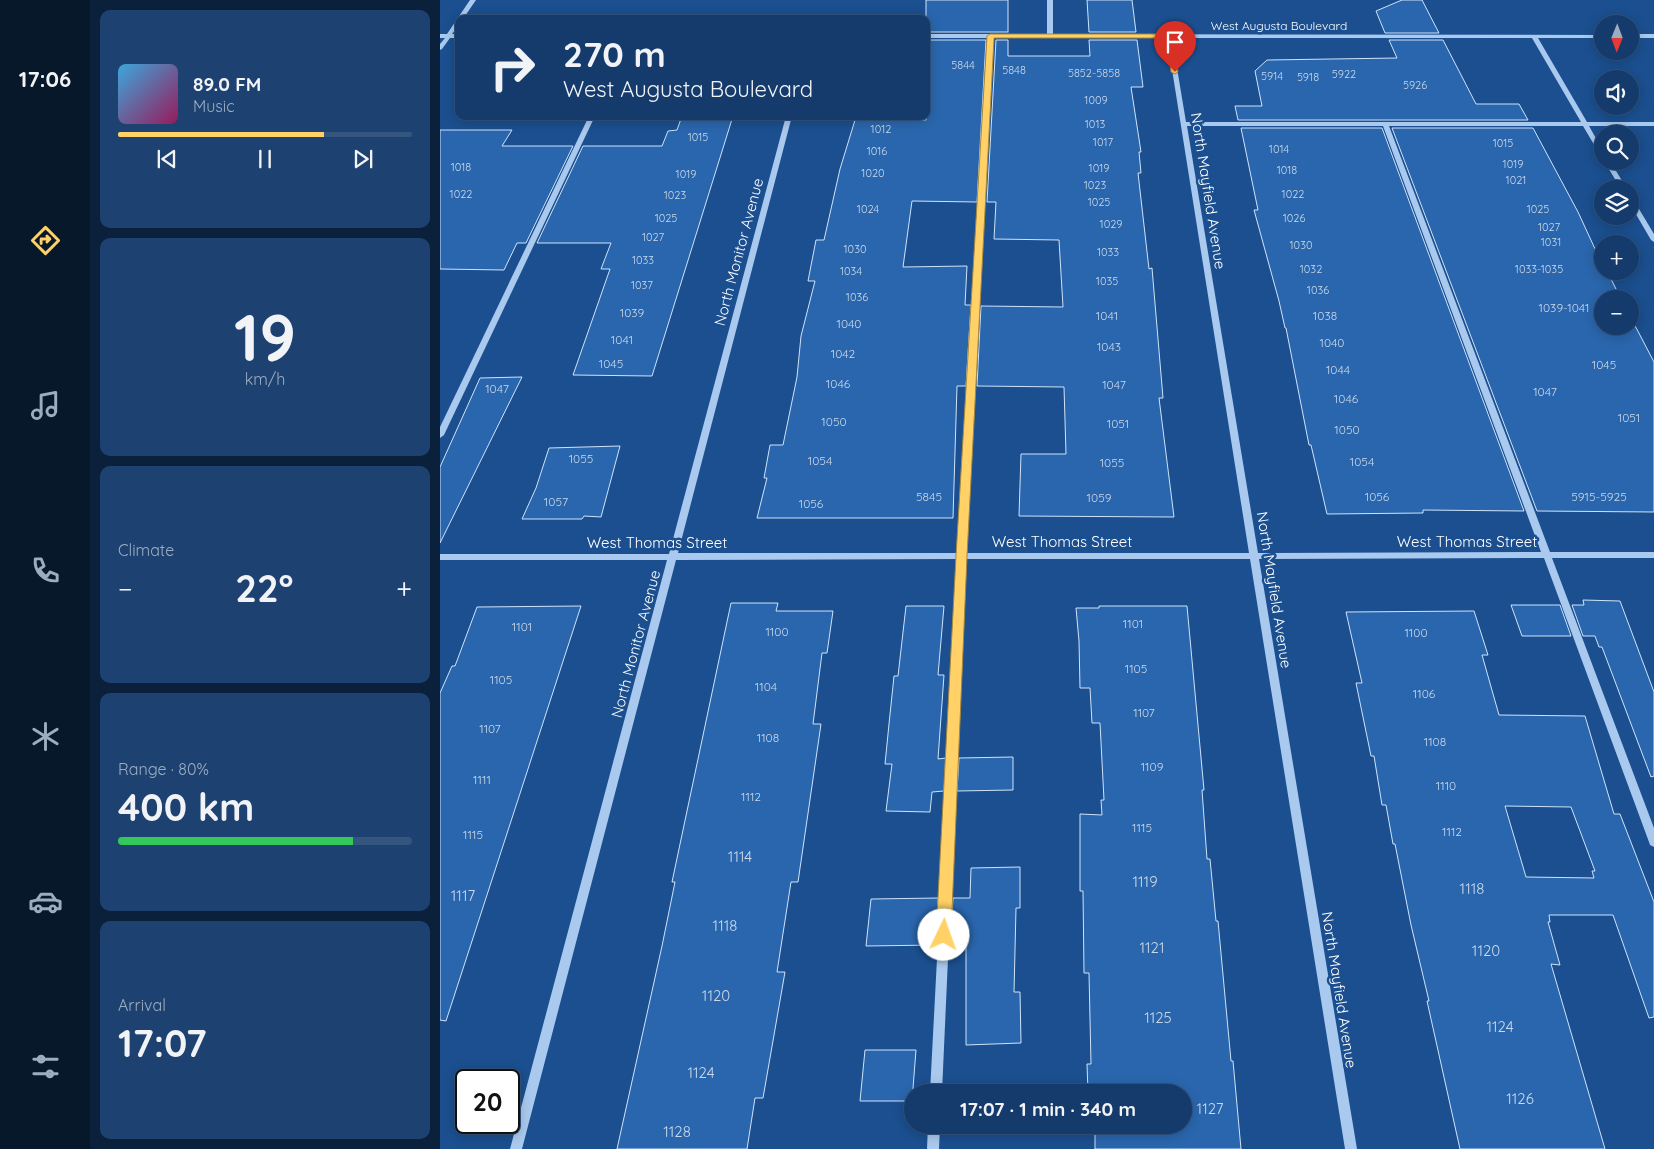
<!DOCTYPE html>
<meta charset="utf-8">
<style>
body{margin:0;font-family:Quicksand,sans-serif;background:#1d4271;color:#f1f3f6;height:100vh;display:flex;flex-direction:column;font-size:19px;white-space:nowrap}
*{box-sizing:border-box;margin:0}
p{font-size:16px;color:#9dadc1}
.icon{flex:none;width:28px;height:28px;fill:none;stroke:currentColor;stroke-width:2;stroke-linecap:round;stroke-linejoin:round}
.map{position:relative;flex:1;overflow:hidden}
.details{display:flex;flex-direction:column;gap:10px;padding:10px;background:#0b203b;width:350px}
.details>*{flex:none}
.guide{position:absolute;left:15px;top:15px;width:475px;height:105px;border-radius:10px;box-shadow:0 2px 12px #0003,0 0 0 1px #33557e;background:#143b6b;color:#f1f3f6;overflow:hidden}
.needle{width:32px;rotate:181deg}
.buttons{position:absolute;left:1154px;top:15px;display:grid;gap:10px}
.buttons a{display:grid;place-items:center;width:45px;height:45px;border-radius:50%;background:#143b6b;box-shadow:0 2px 12px #0003,0 0 0 1px #33557e;font-size:25px}
.speed{position:absolute;left:15px;top:1069px;display:flex;gap:10px;font-size:25px;font-weight:700;text-align:center}
.speed>*{display:grid;place-content:center;width:65px;height:65px;border-radius:50%;background:#143b6b;box-shadow:0 2px 12px #0003,0 0 0 1px #33557e;line-height:1}
.speed .limit{border:2px solid #111;border-radius:8px;background:#fff;color:#111}
.pin{position:absolute;display:grid;place-items:center;width:42px;height:42px;color:#fff;margin:-51px -21px;border-radius:50% 50% 50% 0;rotate:-45deg;box-shadow:0 0 5px #0007}
.pin .icon{rotate:45deg}
.me{position:absolute;width:55px;margin:-28px;rotate:3deg;stroke-linejoin:round;filter:drop-shadow(0 0 4px #0008)}
.turn{display:flex;align-items:center;gap:18px;height:105px;padding:0 25px;font-size:22px}
.turn .icon{width:65px;height:65px;stroke-width:2.5}
.turn b{display:block;font-size:35px;line-height:42px}
.big{font-size:38px;font-weight:700;line-height:1.1}
.details .tile{flex:1;display:flex;flex-direction:column;justify-content:center;gap:8px;min-width:0;padding:0 18px;border-radius:10px;background:#1d4271}
.details .dial{align-items:center;gap:0}
.dial b{font-size:65px;line-height:1}
.song{display:flex;align-items:center;gap:15px}
.cover{width:60px;height:60px;border-radius:8px;background:linear-gradient(135deg,hsl(200 70% 55%),hsl(330 70% 35%))}
.played{height:5px;border-radius:2px;background:linear-gradient(90deg,#ffd166 70%,#33557e 70%)}
.keys{display:flex;justify-content:space-around;direction:ltr}
.heat{display:flex;justify-content:space-between;align-items:center;font-size:28px;direction:ltr}
.charge{height:8px;border-radius:4px;background:linear-gradient(90deg,#34c759 80%,#33557e 0)}
.trip{position:absolute;left:464px;top:1084px;width:288px;height:50px;border-radius:25px;background:#143b6b;box-shadow:0 2px 12px #0003,0 0 0 1px #33557e;font-weight:700;line-height:50px;text-align:center}
main{display:flex;flex:1;min-height:0}
.tabs{display:flex;flex-direction:column;width:90px;justify-content:space-around;align-items:center;background:#08182b;color:#9dadc1}
.tabs .icon{width:35px;height:35px}
.tabs .on{color:#ffd166}
.tabs b{font-size:22px;color:#f1f3f6}
.map>svg:first-child{display:block}
.building{fill:#2a66ad;stroke:#cfe3fa;fill-rule:evenodd}
.lines{fill:none;stroke-linecap:round;stroke-linejoin:round}
.minor{fill:#a9c9ee;fill-rule:evenodd}
.route{fill:#ffd166;stroke:#a68842}
.labels{text-anchor:middle;stroke-width:5;stroke-linejoin:round;paint-order:stroke}
.far-number-label{font-size:11px;fill:#cad9ea}
.far-street-label{font-size:12px;fill:#fff;stroke:#1b4f8f}
.number-label{font-size:12px;fill:#cad9ea}
.street-label{font-size:15px;fill:#fff;stroke:#1b4f8f}
.near-number-label{font-size:15px;fill:#cad9ea}
</style>
<main>
<nav class="tabs">
<b>17:06</b>
<svg class="icon on" aria-label="directions" viewBox="0 0 24 24"><path d="M12 3l9 9-9 9-9-9zM9 14v-3h6M13 9l2 2-2 2"/></svg>
<svg class="icon" aria-label="music" viewBox="0 0 24 24"><path d="M9 18V5l10-2v13"/><circle cx="6" cy="18" r="3"/><circle cx="16" cy="16" r="3"/></svg>
<svg class="icon" aria-label="phone" viewBox="0 0 24 24"><path d="M5 4h4l2 5-3 2q2 4 5 5l2-3 5 2v4C11 20 4 13 5 4z"/></svg>
<svg class="icon" aria-label="climate" viewBox="0 0 24 24"><path d="M12 3v18M4 7l16 10M4 17L20 7"/></svg>
<svg class="icon" aria-label="car" viewBox="0 0 24 24"><path d="M5 17H2v-5l4-1 3-4h7l3 4 3 1v5h-3M9 17h6M6 11h13"/><circle cx="7" cy="17" r="2"/><circle cx="17" cy="17" r="2"/></svg>
<svg class="icon" aria-label="filters" viewBox="0 0 24 24"><path d="M4 7h16M4 17h16"/><circle cx="9" cy="7" r="2"/><circle cx="15" cy="17" r="2"/></svg>
</nav>
<section class="details">
<div class="tile">
<div class="song"><i class="cover"></i><div><b>89.0 FM</b><p>Music</p></div></div>
<div class="played"></div>
<div class="keys"><svg class="icon" aria-label="previous" viewBox="0 0 24 24"><path d="M18 5L8 12l10 7zM5 5v14"/></svg><svg class="icon" aria-label="pause" viewBox="0 0 24 24"><path d="M8 5v14M16 5v14"/></svg><svg class="icon" aria-label="next" viewBox="0 0 24 24"><path d="M6 5l10 7-10 7zM19 5v14"/></svg></div>
</div>
<div class="tile dial"><b>19</b><p>km/h</p></div>
<div class="tile"><p>Climate</p>
<div class="heat"><a>−</a><b class="big">22°</b><a>+</a></div>
</div>
<div class="tile"><p>Range · 80%</p><b class="big">400 km</b><div class="charge"></div></div>
<div class="tile"><p>Arrival</p><b class="big">17:07</b></div>
</section>
<div class="map">
<svg width="1214" height="1149" viewBox="0 0 1214 1149">
<rect width="100%" height="100%" fill="#1b4f8f"/>
<!-- building -->
<g class="building">
<rect x="486" y="0" width="82" height="32"/>
<polygon points="647,0 692,0 696,32 649,32"/>
<polygon points="962,0 982,0 999,33 945,33 936,11"/>
<polygon points="486,40 546,40 537,202 472,201 463,267 527,266 525,305 531,305 526,386 517,386 513,518 317,518 327,478 324,478 330,445 343,445 357,377 361,336 375,281 368,281 376,240 384,240 400,169 415,120 437,118 486,120"/>
<polygon points="556,40 568,40 568,56 650,56 649,40 697,40 703,87 691,87 701,152 699,152 701,173 698,173 709,269 712,268 723,398 719,398 734,517 579,516 581,454 626,454 624,387 537,386 541,306 623,307 619,240 554,239 556,202 547,202"/>
<polygon points="949,40 1003,40 1036,104 1079,104 1088,120 798,120 795,106 822,106 815,71 827,60 957,58"/>
<polygon points="242,116 293,116 212,376 133,375 170,269 161,269 171,243 97,243 143,146 222,146 228,131 237,130"/>
<polygon points="801,128 942,128 1084,511 983,510 983,513 887,514 871,445 869,445 846,328 845,328 839,301 814,210 818,210"/>
<polygon points="952,128 1093,128 1138,212 1162,264 1162,271 1167,271 1181,299 1162,299 1162,326 1190,326 1190,316 1214,362 1214,512 1097,511"/>
<polygon points="0,130 72,130 62,146 133,146 86,243 77,243 64,270 0,269"/>
<polygon points="82,377 0,543 0,467 40,378"/>
<polygon points="180,446 161,517 144,516 142,519 82,519 96,488 109,448"/>
<polygon points="1143,600 1180,601 1214,692 1214,776 1211,777 1162,647 1159,647 1155,636 1143,636 1132,605 1144,605"/>
<polygon points="291,603 338,603 336,611 393,611 387,653 382,653 373,724 381,724 358,882 351,882 337,972 345,972 323,1098 315,1098 307,1149 177,1149 222,946 235,882 232,882"/>
<polygon points="1071,605 1120,605 1131,636 1082,636"/>
<polygon points="141,606 6,1021 0,1020 0,693 12,666 15,666 37,607"/>
<polygon points="466,606 504,606 498,675 504,675 498,759 506,758 504,791 492,792 490,812 446,811 452,764 445,764 449,724 454,676 458,676"/>
<polygon points="659,606 747,606 764,790 762,790 767,859 770,859 776,921 778,921 791,1061 793,1061 801,1149 655,1149 655,1128 649,1128 649,1125 742,1125 742,1092 648,1092 647,1064 651,1064 649,973 644,973 643,891 640,891 640,814 662,815 661,800 664,800 660,723 652,723 650,688 640,688 639,641 636,608 659,608"/>
<path d="M1034,611L1048,655H1042L1059,715L1145,716L1174,814H1180L1214,902V1017L1209,1018L1173,915H1109L1110,922H1108L1120,965L1111,964L1165,1149H1020L987,1001H989L971,925L955,844H953L946,805H942L934,756H931L916,683H922L906,612ZM1065,806L1131,807L1155,871H1152L1154,878L1086,877Z"/>
<polygon points="573,757 573,790 517,791 519,758"/>
<polygon points="580,867 580,908 576,908 574,992 580,992 581,1043 526,1045 526,945 510,945 513,898 530,898 531,868"/>
<polygon points="498,898 496,945 426,946 431,899"/>
<polygon points="425,1050 476,1050 472,1101 420,1101"/>
</g>
<g class="lines">
<!-- minor -->
<g class="minor">
<polygon points="30,0 36,0 23,19 19,19 19,25 12,34 19,34 19,38 10,38 2,49 0,50 0,44 5,38 0,38 0,34 7,34"/>
<path d="M607,0H613V34L1162,35V38H1098L1147,122H1214V126H1149L1162,149V155L1159,153L1143,126H949L1110,552H1214V558H1112L1214,828V847L1210,845L1209,842L1104,558L819,559L917,1149H905L810,559H526L502,1092H490L518,559L236,560L82,1149H70L227,560H0V554H229L346,116H352L238,553H518L548,38H486V34H607ZM554,38H727L809,553H526ZM732,38H1092L1141,122H746ZM747,126H943L1101,552L818,553Z"/>
<rect x="1190" y="34" width="24" height="4"/>
<polygon points="149,116 155,116 4,435 0,438 0,427"/>
<polygon points="1164,161 1170,161 1187,189 1181,189"/>
<polygon points="1190,197 1193,199 1214,234 1214,242 1211,240 1190,204"/>
<polygon points="488,1125 500,1125 499,1149 487,1149"/>
</g>
</g>
<!-- route -->
<polygon class="route" points="729,34 733,36 738,72 735,74 731,72 726,38 554,38 527,556 511,935 509,940 504,942 499,940 496,935 516,556 547,36 550,34"/>
<g class="labels">
<!-- far-number labels -->
<g class="far-number-label">
<text x="523" y="69">5844</text>
<text x="574" y="74">5848</text>
<text x="654" y="77">5852-5858</text>
<text x="904" y="78">5922</text>
<text x="832" y="80">5914</text>
<text x="868" y="81">5918</text>
<text x="975" y="89">5926</text>
<text x="656" y="104">1009</text>
<text x="655" y="128">1013</text>
<text x="441" y="133">1012</text>
<text x="258" y="141">1015</text>
<text x="663" y="146">1017</text>
<text x="1063" y="147">1015</text>
<text x="839" y="153">1014</text>
<text x="437" y="155">1016</text>
<text x="1073" y="168">1019</text>
<text x="21" y="171">1018</text>
<text x="659" y="172">1019</text>
<text x="847" y="174">1018</text>
<text x="433" y="177">1020</text>
<text x="246" y="178">1019</text>
<text x="1076" y="184">1021</text>
<text x="655" y="189">1023</text>
<text x="21" y="198">1022</text>
<text x="853" y="198">1022</text>
<text x="235" y="199">1023</text>
<text x="659" y="206">1025</text>
<text x="428" y="213">1024</text>
<text x="1098" y="213">1025</text>
<text x="226" y="222">1025</text>
<text x="854" y="222">1026</text>
<text x="671" y="228">1029</text>
<text x="1109" y="231">1027</text>
<text x="213" y="241">1027</text>
<text x="1111" y="246">1031</text>
<text x="861" y="249">1030</text>
<text x="415" y="253">1030</text>
<text x="668" y="256">1033</text>
<text x="203" y="264">1033</text>
<text x="871" y="273">1032</text>
<text x="1099" y="273">1033-1035</text>
<text x="411" y="275">1034</text>
<text x="667" y="285">1035</text>
<text x="202" y="289">1037</text>
<text x="878" y="294">1036</text>
<text x="417" y="301">1036</text>
</g>
<!-- far-street labels -->
<g class="far-street-label">
<text x="839" y="30">West Augusta Boulevard</text>
</g>
<!-- number labels -->
<g class="number-label">
<text x="1124" y="312">1039-1041</text>
<text x="192" y="317">1039</text>
<text x="667" y="320">1041</text>
<text x="885" y="320">1038</text>
<text x="409" y="328">1040</text>
<text x="182" y="344">1041</text>
<text x="892" y="347">1040</text>
<text x="669" y="351">1043</text>
<text x="403" y="358">1042</text>
<text x="171" y="368">1045</text>
<text x="1164" y="369">1045</text>
<text x="898" y="374">1044</text>
<text x="398" y="388">1046</text>
<text x="674" y="389">1047</text>
<text x="57" y="393">1047</text>
<text x="1105" y="396">1047</text>
<text x="906" y="403">1046</text>
<text x="1189" y="422">1051</text>
<text x="394" y="426">1050</text>
<text x="678" y="428">1051</text>
<text x="907" y="434">1050</text>
<text x="141" y="463">1055</text>
<text x="380" y="465">1054</text>
<text x="922" y="466">1054</text>
<text x="672" y="467">1055</text>
<text x="489" y="501">5845</text>
<text x="937" y="501">1056</text>
<text x="1159" y="501">5915-5925</text>
<text x="659" y="502">1059</text>
<text x="116" y="506">1057</text>
<text x="371" y="508">1056</text>
<text x="693" y="628">1101</text>
<text x="82" y="631">1101</text>
<text x="337" y="636">1100</text>
<text x="976" y="637">1100</text>
<text x="696" y="673">1105</text>
<text x="61" y="684">1105</text>
<text x="326" y="691">1104</text>
<text x="984" y="698">1106</text>
<text x="704" y="717">1107</text>
<text x="50" y="733">1107</text>
<text x="328" y="742">1108</text>
<text x="995" y="746">1108</text>
<text x="712" y="771">1109</text>
<text x="42" y="784">1111</text>
<text x="1006" y="790">1110</text>
<text x="311" y="801">1112</text>
<text x="702" y="832">1115</text>
<text x="1012" y="836">1112</text>
<text x="33" y="839">1115</text>
</g>
<!-- street labels -->
<g class="street-label">
<text transform="translate(768 191) rotate(81)" y="5">North Mayfield Avenue</text>
<text transform="translate(299 252) rotate(-75)" y="5">North Monitor Avenue</text>
<text x="622" y="547">West Thomas Street</text>
<text x="1027" y="547">West Thomas Street</text>
<text x="217" y="548">West Thomas Street</text>
<text transform="translate(834 590) rotate(81)" y="5">North Mayfield Avenue</text>
<text transform="translate(196 644) rotate(-75)" y="5">North Monitor Avenue</text>
<text transform="translate(899 990) rotate(81)" y="5">North Mayfield Avenue</text>
</g>
<!-- near-number labels -->
<g class="near-number-label">
<text x="300" y="862">1114</text>
<text x="705" y="887">1119</text>
<text x="1032" y="894">1118</text>
<text x="23" y="901">1117</text>
<text x="285" y="931">1118</text>
<text x="712" y="953">1121</text>
<text x="1046" y="956">1120</text>
<text x="276" y="1001">1120</text>
<text x="718" y="1023">1125</text>
<text x="1060" y="1032">1124</text>
<text x="261" y="1078">1124</text>
<text x="1080" y="1104">1126</text>
<text x="770" y="1114">1127</text>
<text x="237" y="1137">1128</text>
</g>
</g>
</svg>
<div class="buttons">
<a><svg class="needle" viewBox="-14 -14 28 28"><path d="M0-13l5 13h-10z" fill="#e53935"/><path d="M0 13l5-13h-10z" fill="#9dadc1"/></svg></a>
<a><svg class="icon" aria-label="sound" viewBox="0 0 24 24"><path d="M4 9h4l5-4v14l-5-4H4zM17 9q2 3 0 6"/></svg></a>
<a><svg class="icon" aria-label="search" viewBox="0 0 24 24"><circle cx="10" cy="10" r="6"/><path d="M15 15l6 6"/></svg></a>
<a><svg class="icon" aria-label="layers" viewBox="0 0 24 24"><path d="M12 4l9 5-9 5-9-5zM3 14l9 5 9-5"/></svg></a>
<a>+</a>
<a>−</a>
</div>
<div class="speed"><div class="limit">20</div></div>
<div class="pin" style="left:735px;top:72px;background:#d93025"><svg class="icon" aria-label="arrive" viewBox="0 0 24 24"><path d="M6 21V4h12l-3 4 3 4H6"/></svg></div>
<svg class="me" style="left:504px;top:935px" viewBox="-20 -20 40 40"><circle r="19" fill="#fff"/><path d="M0-13L10 11 0 6-10 11z" fill="#ffd166"/></svg>
<div class="trip">17:07 · 1 min · 340 m</div>
<div class="guide">
<div class="turn"><svg class="icon" aria-label="right" viewBox="0 0 24 24"><path d="M7 20v-9h11M14 6l5 5-5 5"/></svg><div><b>270 m</b>West Augusta Boulevard</div></div>
</div>
</div>
</main>
